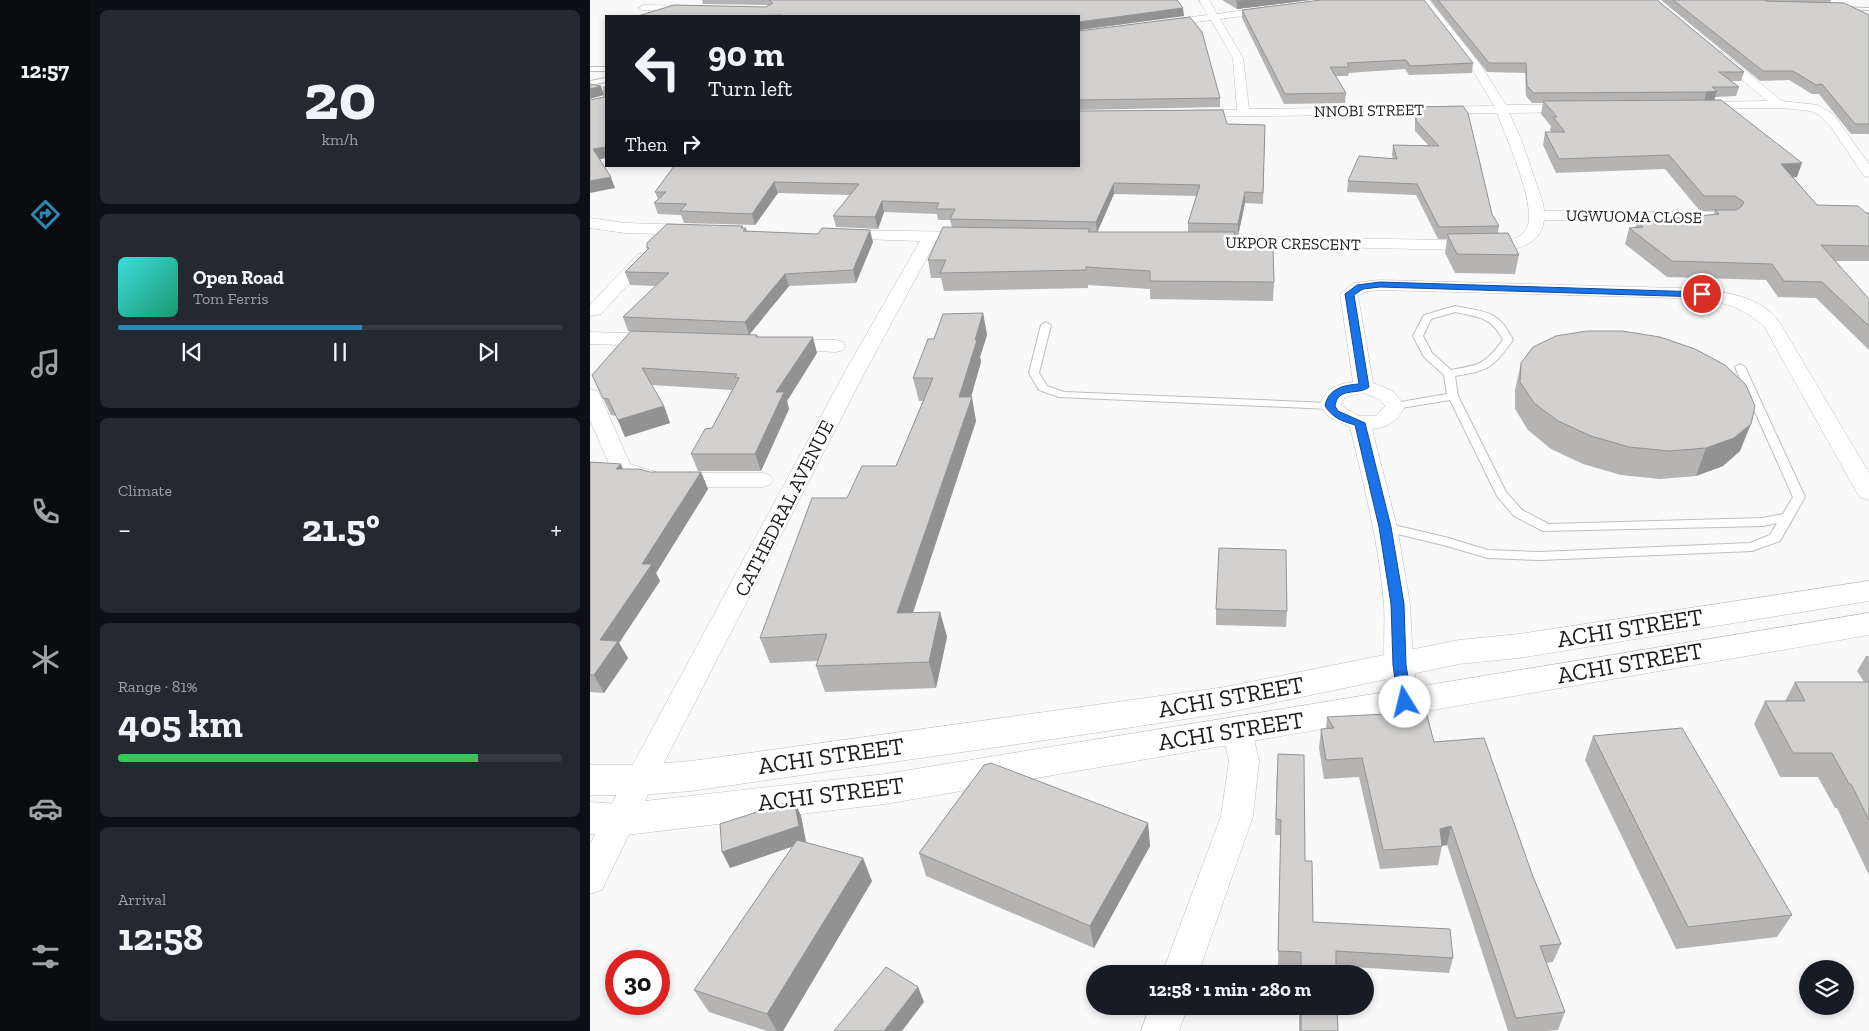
<!DOCTYPE html>
<meta charset="utf-8">
<style>
body{margin:0;font-family:"Zilla Slab",serif;background:#242831;color:#f1f3f6;height:100vh;display:flex;flex-direction:column;font-size:19px;white-space:nowrap}
*{box-sizing:border-box;margin:0}
p{font-size:16px;color:#9ea1a6}
.icon{flex:none;width:28px;height:28px;fill:none;stroke:currentColor;stroke-width:2;stroke-linecap:round;stroke-linejoin:round}
.map{position:relative;flex:1;overflow:hidden}
.drawer{display:flex;flex-direction:column;gap:10px;padding:10px;background:#0d0f14;width:500px}
.drawer>*{flex:none}
.top-card{position:absolute;left:15px;top:15px;width:475px;height:152px;border-radius:0px;box-shadow:0 2px 8px #0003;background:#171b24;color:#f1f3f6;overflow:hidden}
.buttons{position:absolute;left:1209px;top:960px;display:grid;gap:10px}
.buttons a{display:grid;place-items:center;width:55px;height:55px;border-radius:50%;background:#171b24;box-shadow:0 2px 8px #0003;font-size:25px}
.speed{position:absolute;left:15px;top:950px;display:flex;gap:10px;font-size:25px;font-weight:700;text-align:center}
.speed>*{display:grid;place-content:center;width:65px;height:65px;border-radius:50%;background:#171b24;box-shadow:0 2px 8px #0003;line-height:1}
.speed .limit{border:8px solid #d22;background:#fff;color:#111}
.pin{position:absolute;display:grid;place-items:center;width:42px;height:42px;color:#fff;margin:-21px;border:2px solid #fff;border-radius:50%;box-shadow:0 1px 5px #0007}
.me{position:absolute;width:55px;margin:-28px;rotate:351deg;stroke-linejoin:round;filter:drop-shadow(0 0 4px #0008)}
.turn{display:flex;align-items:center;gap:18px;height:105px;padding:0 20px;font-size:22px}
.turn .icon{width:65px;height:65px;stroke-width:2.5}
.turn b{display:block;font-size:35px;line-height:42px}
.then{display:flex;align-items:center;height:48px;padding:0 20px;background:#0003;gap:10px;font-size:19px}
.big{font-size:38px;font-weight:700;line-height:1.1}
.drawer .tile{flex:1;display:flex;flex-direction:column;justify-content:center;gap:8px;min-width:0;padding:0 18px;border-radius:8px;background:#242831}
.drawer .dial{align-items:center;gap:0}
.dial b{font-size:65px;line-height:1}
.song{display:flex;align-items:center;gap:15px}
.cover{width:60px;height:60px;border-radius:8px;background:linear-gradient(135deg,hsl(180 70% 55%),hsl(160 70% 35%))}
.played{height:5px;border-radius:2px;background:linear-gradient(90deg,#2c87b4 55%,#363941 55%)}
.keys{display:flex;justify-content:space-around;direction:ltr}
.heat{display:flex;justify-content:space-between;align-items:center;font-size:28px;direction:ltr}
.charge{height:8px;border-radius:4px;background:linear-gradient(90deg,#34c759 81%,#363941 0)}
.trip{position:absolute;left:496px;top:965px;width:288px;height:50px;border-radius:25px;background:#171b24;box-shadow:0 2px 8px #0003;font-weight:700;line-height:50px;text-align:center}
main{display:flex;flex:1;min-height:0}
.menu{display:flex;flex-direction:column;width:90px;justify-content:space-around;align-items:center;background:#090b0e;color:#9ea1a6}
.menu .icon{width:35px;height:35px}
.menu .selected{color:#2c87b4}
.menu b{font-size:22px;color:#f1f3f6}
.map>svg:first-child{display:block}
.lines{fill:none;stroke-linecap:round;stroke-linejoin:round}
.lane-casing{stroke:#bebebf;stroke-width:2}
.street-casing{stroke:#bebebf;stroke-width:1}
.secondary-casing{stroke:#bebebf;stroke-width:1}
.lane{fill:#fff;fill-rule:evenodd}
.street{fill:#fff;fill-rule:evenodd}
.secondary{fill:#fff;fill-rule:evenodd}
.wall{fill:#b5b4b3;fill-rule:evenodd}
.shaded-wall{fill:#939292}
.building{fill:#d2d1d0;stroke:#939292}
.route{fill:#1a73e8;stroke:#114b97}
.labels{text-anchor:middle;stroke-width:5;stroke-linejoin:round;paint-order:stroke}
.far-street-label{font-size:16px;fill:#1d1d1d;stroke:#fff}
.street-label{font-size:20px;fill:#1d1d1d;stroke:#fff}
.near-street-label{font-size:24px;fill:#1d1d1d;stroke:#fff}
</style>
<main>
<nav class="menu">
<b>12:57</b>
<svg class="icon selected" aria-label="directions" viewBox="0 0 24 24"><path d="M12 3l9 9-9 9-9-9zM9 14v-3h6M13 9l2 2-2 2"/></svg>
<svg class="icon" aria-label="music" viewBox="0 0 24 24"><path d="M9 18V5l10-2v13"/><circle cx="6" cy="18" r="3"/><circle cx="16" cy="16" r="3"/></svg>
<svg class="icon" aria-label="phone" viewBox="0 0 24 24"><path d="M5 4h4l2 5-3 2q2 4 5 5l2-3 5 2v4C11 20 4 13 5 4z"/></svg>
<svg class="icon" aria-label="climate" viewBox="0 0 24 24"><path d="M12 3v18M4 7l16 10M4 17L20 7"/></svg>
<svg class="icon" aria-label="car" viewBox="0 0 24 24"><path d="M5 17H2v-5l4-1 3-4h7l3 4 3 1v5h-3M9 17h6M6 11h13"/><circle cx="7" cy="17" r="2"/><circle cx="17" cy="17" r="2"/></svg>
<svg class="icon" aria-label="filters" viewBox="0 0 24 24"><path d="M4 7h16M4 17h16"/><circle cx="9" cy="7" r="2"/><circle cx="15" cy="17" r="2"/></svg>
</nav>
<section class="drawer">
<div class="tile dial"><b>20</b><p>km/h</p></div>
<div class="tile">
<div class="song"><i class="cover"></i><div><b>Open Road</b><p>Tom Ferris</p></div></div>
<div class="played"></div>
<div class="keys"><svg class="icon" aria-label="previous" viewBox="0 0 24 24"><path d="M18 5L8 12l10 7zM5 5v14"/></svg><svg class="icon" aria-label="pause" viewBox="0 0 24 24"><path d="M8 5v14M16 5v14"/></svg><svg class="icon" aria-label="next" viewBox="0 0 24 24"><path d="M6 5l10 7-10 7zM19 5v14"/></svg></div>
</div>
<div class="tile"><p>Climate</p>
<div class="heat"><a>−</a><b class="big">21.5°</b><a>+</a></div>
</div>
<div class="tile"><p>Range · 81%</p><b class="big">405 km</b><div class="charge"></div></div>
<div class="tile"><p>Arrival</p><b class="big">12:58</b></div>
</section>
<div class="map">
<svg width="1279" height="1031" viewBox="0 0 1279 1031">
<rect width="100%" height="100%" fill="#f9f9fa"/>
<g class="lines">
<defs>
<g id="lane">
<polygon points="1247,7 1279,8 1279,10 1249,9"/>
<rect x="0" y="67" width="16" height="4"/>
<polygon points="16,78 16,82 0,85 0,81"/>
<path d="M865,306C895,312 909,310 923,340C902,369 899,370 865,376L868,396L916,492L932,510L959,524L1173,518L1193,514L1203,497L1145,367L1150,364L1155,367L1215,497L1190,541L1162,551L950,560L898,558L853,545L791,530L789,527L791,524L795,523L855,537L898,550L950,552L1160,543L1180,535L1187,523L1173,526L953,531L924,516L907,496L860,400L805,409L800,406L805,403L857,394L854,375L834,357L823,336L834,315ZM865,312C888,317 902,317 913,340C895,364 890,365 861,370L842,353L833,336L841,319Z"/>
<polygon points="456,322 461,325 449,373 457,386 474,392 740,403 745,406 740,409 469,397 449,390 439,373 451,325"/>
</g>
<g id="street">
<path d="M609,0H619L627,14L683,6L688,9L683,12L630,19L653,58L659,109L904,106L881,67L829,0H839L890,64L916,105L984,104L990,108L984,112L919,113L931,139L953,203L954,211L1130,212L1135,214L1138,217L1135,220L1130,222L954,220C951,242 936,246 917,251L607,244L605,241L607,238L613,236L917,241C926,239 935,235 938,225C945,202 916,137 907,113L599,117L597,114L603,110H647L643,58L621,20L570,27L565,24L570,21L618,15Z"/>
<polygon points="54,5 104,6 109,9 104,12 51,10 49,8"/>
<polygon points="1128,51 1132,52 1192,101 1228,105 1244,115 1279,164 1279,177 1274,176 1241,127 1229,115 1221,111 1192,108 1104,109 1102,106 1104,103 1108,102 1177,101 1124,56 1123,54 1124,52"/>
<polygon points="0,218 35,223 102,225 108,227 110,230 108,233 102,235 35,233 0,228"/>
<polygon points="248,230 380,232 386,234 388,237 386,240 346,241 276,370 66,778 12,890 0,894 0,844 6,833 256,370 330,241 242,238 240,235 242,232"/>
<polygon points="53,253 59,255 61,258 59,261 11,314 0,316 0,305 47,255"/>
<path d="M790,280L1088,288C1122,291 1168,291 1190,323L1279,473V500L1271,498L1267,493L1174,326C1143,300 1126,302 1088,298L790,290L774,292L768,296L783,383L803,391L815,406C808,421 799,427 782,429L807,527L820,604L823,665L830,702L825,710L815,713L805,710C789,681 796,636 794,604C789,544 774,485 760,427L739,417L730,406C734,389 747,384 763,382L750,294L764,283ZM774,393L789,399L795,406L786,416H768L751,405L755,397Z"/>
<polygon points="0,332 66,334 73,336 75,340 73,344 66,346 0,344"/>
<polygon points="192,339 246,340 253,342 255,346 253,350 246,352 185,349 183,345 185,341"/>
<polygon points="0,389 7,391 10,395 40,464 69,473 172,473 180,475 183,480 180,485 172,487 67,487 23,473 0,420"/>
<polygon points="647,718 658,722 662,730 669,761 663,816 608,974 572,974 631,816 639,761 632,730 636,722"/>
<polygon points="560,1006 598,1006 589,1031 551,1031"/>
</g>
<g id="secondary">
<polygon points="1279,581 1279,601 929,658 869,664 635,713 484,736 101,791 50,795 0,795 0,765 50,765 101,761 635,687 869,640 929,634"/>
<polygon points="1279,613 1279,635 295,804 28,836 0,834 0,802 28,804 295,774"/>
</g>
</defs>
<!-- lane casing -->
<use href="#lane" class="lane-casing"/>
<!-- street casing -->
<use href="#street" class="street-casing"/>
<!-- secondary casing -->
<use href="#secondary" class="secondary-casing"/>
<!-- lane -->
<use href="#lane" class="lane"/>
<!-- street -->
<use href="#street" class="street"/>
<!-- secondary -->
<use href="#secondary" class="secondary"/>
</g>
<!-- wall -->
<g class="wall">
<polygon points="112,0 587,0 594,16 489,30 489,16 48,16 176,7 178,5 113,4"/>
<polygon points="632,0 720,0 647,9"/>
<polygon points="840,0 1067,0 1154,72 1151,81 1141,81 1149,87 1146,96 1125,97 1125,100 1207,177 1203,177 1227,205 1279,213 1279,261 1245,261 1279,299 1279,350 1226,298 1188,297 1176,280 1077,277 1035,244 1039,228 1045,228 1047,222 1124,214 1125,211 1110,211 1075,169 966,173 953,145 955,132 961,132 960,130 961,126 951,114 953,103 942,103 936,96 935,73 897,72"/>
<polygon points="1071,0 1241,0 1240,3 1279,15 1279,135 1278,134 1261,134 1229,94 1222,94 1199,80 1170,81"/>
<polygon points="652,10 883,63 882,73 819,75 815,69 759,73 758,76 746,76 756,93 755,103 694,104 652,18"/>
<polygon points="489,31 630,98 630,107 489,110"/>
<polygon points="826,107 902,214 909,226 908,233 929,255 925,274 865,273 855,253 857,239 848,239 826,195 757,192 758,181 803,159 802,155 803,145 838,145 825,131 825,117"/>
<path d="M637,124L675,125L673,204L655,203L648,236H645V247L684,282L683,301L560,299V289L498,285V288L354,291L351,278H341L338,260L362,227L360,220H348L347,214L294,212L288,229L246,227L243,216L260,195L188,193L165,225L94,223L91,215L68,214L64,203L68,199L65,192ZM524,194L607,196L598,223V232H507Z"/>
<polygon points="153,226 153,228 156,228 157,231 283,242 266,283 199,286 159,335 167,335 168,337 227,353 197,401 199,409 171,471 108,471 101,454 122,428 142,390 61,385 74,406 80,423 35,437 26,416 21,415 2,375 145,335 38,331 33,317 66,286 40,285 35,272 58,249 57,248"/>
<polygon points="393,313 397,335 390,357 391,362 381,397 386,421 323,613 350,612 357,637 346,688 235,692 226,666 228,661 180,663 170,638 257,498 306,466 333,401 329,401 323,378 344,339"/>
<polygon points="931,363 1150,451 1133,466 1106,476 1070,479 1031,475 993,464 961,449 938,430 925,409 925,390"/>
<polygon points="0,462 33,469 60,472 111,472 118,489 66,573 70,581 29,643 38,658 14,693 0,692"/>
<polygon points="626,609 697,611 696,627 626,625"/>
<polygon points="1276,656 1279,656 1279,875 1247,808 1245,808 1228,777 1190,777 1164,724 1175,701 1195,701 1205,682 1274,682 1267,671"/>
<polygon points="737,717 844,742 942,874 971,944 963,962 956,963 975,1012 968,1030 956,1031 918,1031 857,845 852,846 848,865 790,869 769,777 734,779 729,748 731,729 736,729"/>
<polygon points="1003,736 1202,915 1187,937 1086,949 995,760"/>
<polygon points="687,770 715,861 723,922 863,958 859,973 746,966 746,974 710,974 710,967 688,966 691,835 685,835"/>
<polygon points="204,800 211,816 216,842 214,842 282,881 193,1031 177,1031 119,1012 104,990 203,846 140,868"/>
<polygon points="558,823 560,846 504,948 336,876 329,853"/>
<polygon points="709,1006 747,1006 748,1031 709,1031"/>
</g>
<!-- shaded-wall -->
<g class="shaded-wall">
<polygon points="659,0 720,0 647,9 647,1"/>
<polygon points="593,8 594,16 489,30 489,22"/>
<polygon points="11,86 14,95 0,99 0,89"/>
<polygon points="1127,91 1124,101 1114,102 1116,92"/>
<polygon points="16,147 16,158 7,160 3,149"/>
<polygon points="1212,163 1207,177 1186,179 1191,164"/>
<polygon points="21,177 25,188 0,193 0,181"/>
<polygon points="184,182 188,193 165,225 162,214"/>
<polygon points="524,183 524,194 507,233 506,222"/>
<polygon points="655,192 655,203 648,236 648,224"/>
<polygon points="292,201 294,212 288,229 285,217"/>
<polygon points="280,230 283,242 266,283 263,270"/>
<polygon points="645,232 645,249 642,247"/>
<polygon points="195,274 199,286 159,335 155,322"/>
<polygon points="393,313 397,335 390,357 391,362 374,421 369,397"/>
<polygon points="223,337 227,353 197,401 199,409 171,471 165,454 186,392"/>
<polygon points="382,397 386,421 314,639 307,613"/>
<polygon points="74,406 80,423 35,437 28,420"/>
<polygon points="1161,424 1150,451 1133,466 1106,476 1116,448"/>
<polygon points="31,464 38,481 26,469"/>
<polygon points="111,472 118,489 66,573 70,581 29,643 38,658 14,693 4,675 10,640 52,564"/>
<polygon points="350,612 357,637 346,688 339,662"/>
<polygon points="204,800 211,816 216,842 140,868 132,852"/>
<polygon points="558,823 560,846 504,948 500,926"/>
<polygon points="861,826 857,845 852,846 850,829"/>
<polygon points="273,858 282,881 193,1031 187,1031 177,1014"/>
<polygon points="328,987 334,1002 312,1031 294,1031"/>
</g>
<!-- building -->
<g class="building">
<polygon points="179,0 587,0 593,8 489,22 489,16 192,16 192,15 155,16 48,16 84,5 176,7 183,3"/>
<polygon points="645,0 659,0 647,1"/>
<polygon points="731,0 834,0 883,63 820,66 816,60 757,63 759,67 740,67 756,93 695,94 652,10"/>
<polygon points="848,0 1067,0 1154,72 1129,72 1149,87 1122,87 1127,91 1116,92 944,93 937,86 936,63 899,63"/>
<polygon points="1083,0 1176,0 1175,1 1254,3 1279,15 1279,124 1265,124 1232,84 1226,85 1203,71 1173,71"/>
<polygon points="600,17 612,32 630,98 489,100 489,31"/>
<polygon points="0,84 11,86 0,89"/>
<polygon points="14,87 16,87 16,147 3,149 21,177 0,181 0,100 14,97"/>
<polygon points="1131,100 1212,163 1191,164 1227,205 1268,206 1276,213 1279,213 1279,246 1231,245 1279,299 1279,326 1232,282 1194,281 1182,264 1082,261 1039,228 1053,227 1047,222 1129,214 1125,210 1146,210 1151,207 1154,202 1145,196 1114,196 1079,155 969,159 955,132 975,132 963,117 967,117 953,101"/>
<polygon points="873,106 878,113 902,214 909,226 849,227 827,184 758,181 769,156 807,159 803,145 849,146 826,121 826,107"/>
<polygon points="633,110 637,124 675,125 673,193 655,192 648,224 598,223 610,185 524,183 506,222 360,219 365,209 346,209 349,203 292,201 285,217 243,216 269,184 184,182 162,214 90,211 97,204 64,203 76,192 65,192 84,166 489,166 489,111"/>
<polygon points="77,224 153,226 151,228 156,228 153,231 228,234 232,228 280,230 263,270 195,274 155,322 33,317 79,273 35,272 59,248 57,248 57,243"/>
<polygon points="353,227 500,229 498,232 645,232 642,247 683,249 684,282 560,281 560,271 496,267 496,270 350,273 356,260 338,260"/>
<polygon points="918,233 929,255 867,254 857,234"/>
<polygon points="393,313 385,340 387,340 369,397 382,397 307,613 350,612 339,662 226,666 237,634 170,638 222,498 257,498 272,466 306,466 343,378 323,378 338,339 344,339 353,314"/>
<polygon points="41,331 167,335 166,337 223,337 186,392 194,392 165,454 101,454 115,429 122,428 149,378 145,377 147,374 52,368 74,406 28,420 18,399 13,398 2,375"/>
<polygon points="997,331 1032,331 1070,337 1105,349 1135,365 1156,385 1165,406 1161,424 1144,438 1116,448 1079,451 1039,447 1001,436 968,421 944,403 930,382 931,363 943,347 966,336"/>
<polygon points="0,462 31,464 26,469 49,469 60,472 111,472 52,564 62,564 10,640 28,641 4,675 0,675"/>
<polygon points="629,548 696,550 697,611 626,609"/>
<polygon points="1205,682 1279,682 1279,820 1261,784 1259,784 1242,753 1203,753 1175,701 1215,701"/>
<polygon points="836,712 844,742 894,738 942,874 971,944 950,946 975,1012 926,1018 861,826 850,829 852,846 793,850 772,758 736,760 731,729 744,728 737,717"/>
<polygon points="1092,728 1202,915 1098,927 1003,736"/>
<polygon points="688,754 714,755 715,861 722,861 723,922 860,929 863,958 746,951 746,974 711,974 711,952 688,951 691,820 686,819"/>
<polygon points="401,763 558,823 500,926 329,853 394,765"/>
<polygon points="204,800 209,826 132,852 130,824"/>
<polygon points="207,840 273,858 177,1014 104,990"/>
<polygon points="296,967 328,987 294,1031 244,1031"/>
<polygon points="711,1006 747,1006 748,1031 711,1031"/>
</g>
<!-- route -->
<path class="route" d="M790,282L1112,292L1116,294L1112,297L790,287L773,289L764,295L779,387C768,396 748,386 745,406L748,411L775,423L801,527L814,604L816,665L822,702L820,706L815,708L810,706L808,702L803,665L801,604L789,527L765,425C751,421 743,418 735,406C738,389 753,385 769,384L755,294L767,285Z"/>
<g class="labels">
<!-- far-street labels -->
<g class="far-street-label">
<text transform="translate(779 110) rotate(-1)" y="6">NNOBI STREET</text>
<text transform="translate(1044 216) rotate(1)" y="6">UGWUOMA CLOSE</text>
<text transform="translate(703 243) rotate(1)" y="6">UKPOR CRESCENT</text>
</g>
<!-- street labels -->
<g class="street-label">
<text transform="translate(194 508) rotate(-63)" y="7">CATHEDRAL AVENUE</text>
</g>
<!-- near-street labels -->
<g class="near-street-label">
<text transform="translate(1040 628) rotate(-9)" y="8">ACHI STREET</text>
<text transform="translate(1040 663) rotate(-10)" y="8">ACHI STREET</text>
<text transform="translate(641 697) rotate(-10)" y="8">ACHI STREET</text>
<text transform="translate(641 731) rotate(-9)" y="8">ACHI STREET</text>
<text transform="translate(241 756) rotate(-8)" y="8">ACHI STREET</text>
<text transform="translate(241 794) rotate(-7)" y="8">ACHI STREET</text>
</g>
</g>
</svg>
<div class="buttons">
<a><svg class="icon" aria-label="layers" viewBox="0 0 24 24"><path d="M12 4l9 5-9 5-9-5zM3 14l9 5 9-5"/></svg></a>
</div>
<div class="speed"><div class="limit">30</div></div>
<div class="pin" style="left:1112px;top:294px;background:#d93025"><svg class="icon" aria-label="arrive" viewBox="0 0 24 24"><path d="M6 21V4h12l-3 4 3 4H6"/></svg></div>
<svg class="me" style="left:815px;top:702px" viewBox="-20 -20 40 40"><circle r="19" fill="#fff"/><path d="M0-13L10 11 0 6-10 11z" fill="#1a73e8"/></svg>
<div class="trip">12:58 · 1 min · 280 m</div>
<div class="top-card">
<div class="turn"><svg class="icon" aria-label="left" viewBox="0 0 24 24"><path d="M17 20v-9H6M10 6l-5 5 5 5"/></svg><div><b>90 m</b>Turn left</div></div>
<div class="then">Then<svg class="icon" aria-label="right" viewBox="0 0 24 24"><path d="M7 20v-9h11M14 6l5 5-5 5"/></svg></div>
</div>
</div>
</main>
